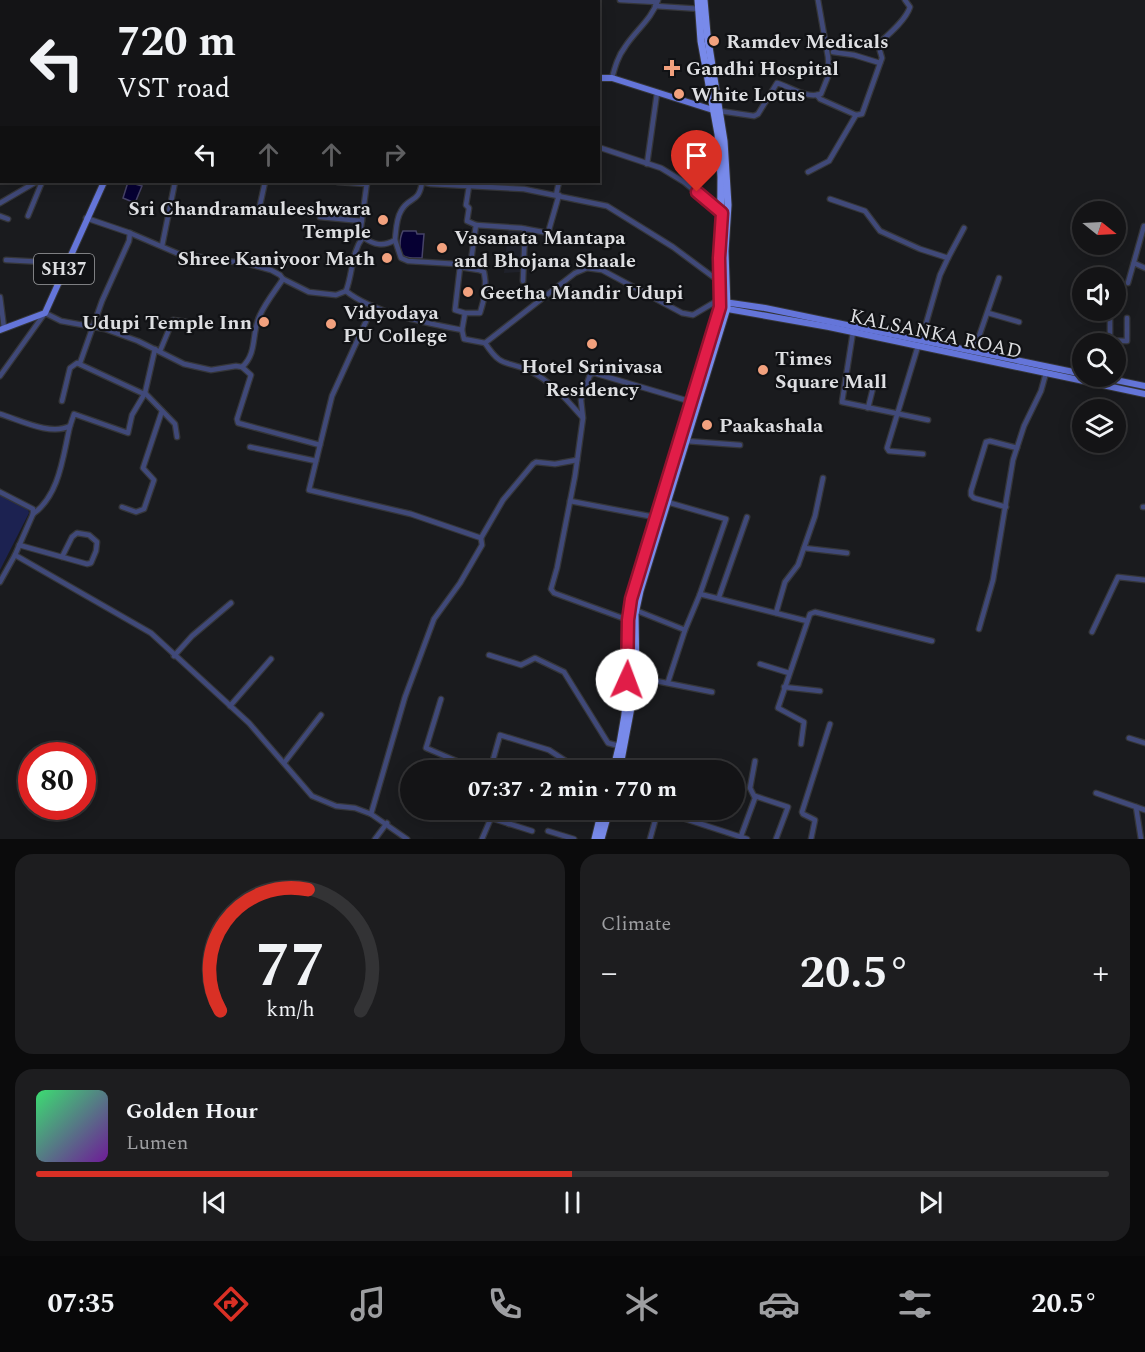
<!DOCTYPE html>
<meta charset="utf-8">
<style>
body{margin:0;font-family:Spectral,serif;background:#1d1d1f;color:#f1f3f6;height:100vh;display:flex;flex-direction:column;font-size:22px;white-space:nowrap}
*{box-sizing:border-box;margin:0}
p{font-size:20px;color:#9d9ea1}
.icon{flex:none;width:33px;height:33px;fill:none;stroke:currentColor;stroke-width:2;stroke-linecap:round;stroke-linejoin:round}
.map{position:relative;height:839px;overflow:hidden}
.panel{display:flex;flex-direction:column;gap:15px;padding:15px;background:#0b0b0c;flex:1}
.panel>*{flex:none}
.top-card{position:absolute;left:0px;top:0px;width:600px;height:183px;box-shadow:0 3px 15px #0003,0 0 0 2px #333335;background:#141416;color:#f1f3f6;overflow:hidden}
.needle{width:39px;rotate:108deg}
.controls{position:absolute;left:1072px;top:201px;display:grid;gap:12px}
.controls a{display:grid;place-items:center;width:54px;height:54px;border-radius:50%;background:#141416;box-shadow:0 3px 15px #0003,0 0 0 2px #333335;font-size:30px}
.speed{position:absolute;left:18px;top:742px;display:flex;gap:12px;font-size:30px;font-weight:700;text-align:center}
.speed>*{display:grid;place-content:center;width:78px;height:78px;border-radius:50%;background:#141416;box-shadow:0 3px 15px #0003,0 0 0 2px #333335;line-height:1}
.speed .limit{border:9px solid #d22;background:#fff;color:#111}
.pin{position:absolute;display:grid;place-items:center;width:51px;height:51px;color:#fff;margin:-62px -26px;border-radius:50% 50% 50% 0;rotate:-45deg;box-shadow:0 0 6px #0007}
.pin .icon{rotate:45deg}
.me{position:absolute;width:66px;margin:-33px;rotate:2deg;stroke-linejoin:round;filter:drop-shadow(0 0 4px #0008)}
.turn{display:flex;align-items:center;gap:21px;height:126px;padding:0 18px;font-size:27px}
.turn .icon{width:78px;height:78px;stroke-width:2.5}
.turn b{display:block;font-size:42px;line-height:51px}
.lanes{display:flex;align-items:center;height:57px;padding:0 18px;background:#0003;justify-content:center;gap:30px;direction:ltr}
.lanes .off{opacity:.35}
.big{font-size:45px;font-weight:700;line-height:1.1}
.panel .tile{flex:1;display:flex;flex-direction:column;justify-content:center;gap:9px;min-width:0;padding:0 21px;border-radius:18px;background:#1d1d1f}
.panel .dial{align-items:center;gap:0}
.dial svg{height:156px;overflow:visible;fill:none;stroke:#333335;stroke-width:7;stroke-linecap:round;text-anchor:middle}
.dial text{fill:#f1f3f6;stroke:none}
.song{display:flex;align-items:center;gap:18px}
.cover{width:72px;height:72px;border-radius:9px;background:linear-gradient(135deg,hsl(140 70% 55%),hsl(280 70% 35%))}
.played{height:6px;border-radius:3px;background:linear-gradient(90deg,#d93025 50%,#333335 50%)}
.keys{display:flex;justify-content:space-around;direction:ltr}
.heat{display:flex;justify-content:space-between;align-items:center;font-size:33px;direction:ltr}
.panel .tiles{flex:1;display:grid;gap:15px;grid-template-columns:1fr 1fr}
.tile:last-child{grid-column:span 2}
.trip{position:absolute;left:400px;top:760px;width:345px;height:60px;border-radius:30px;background:#141416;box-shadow:0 3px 15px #0003,0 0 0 2px #333335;font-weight:700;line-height:60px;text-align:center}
.menu{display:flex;height:96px;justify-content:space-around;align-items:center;background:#080809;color:#9d9ea1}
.menu .icon{width:42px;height:42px}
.menu .on{color:#d93025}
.menu b{font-size:27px;color:#f1f3f6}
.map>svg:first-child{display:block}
.built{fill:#1f212a}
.green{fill:#1c2251}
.water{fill:#060033;stroke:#464367;stroke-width:1.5}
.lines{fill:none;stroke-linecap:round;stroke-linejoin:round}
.minor-casing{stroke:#353639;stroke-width:7}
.major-casing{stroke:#353639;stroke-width:8}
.highway-casing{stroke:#353639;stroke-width:9}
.minor{stroke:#404979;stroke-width:4.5}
.major{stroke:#6475d9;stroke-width:6}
.highway{stroke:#788aea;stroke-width:7}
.route-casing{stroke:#92132f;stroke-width:15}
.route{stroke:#e11d48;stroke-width:10}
.poi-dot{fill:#f2a17e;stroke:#111215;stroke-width:2}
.labels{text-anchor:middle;stroke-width:4.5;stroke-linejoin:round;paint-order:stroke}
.shield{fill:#111215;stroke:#a0a1a4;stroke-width:1.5}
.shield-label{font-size:18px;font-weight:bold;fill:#dddee1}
.poi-label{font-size:20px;font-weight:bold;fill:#dddee1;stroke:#111215;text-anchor:start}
.street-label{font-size:20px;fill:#dddee1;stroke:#111215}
</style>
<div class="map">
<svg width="1145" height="839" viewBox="0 0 1145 839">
<rect width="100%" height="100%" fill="#1a1b1e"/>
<!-- built -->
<polygon class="built" points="508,229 522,230 521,272 504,273"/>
<!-- green -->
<polygon class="green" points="0,495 28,509 29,513 0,570"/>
<!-- water -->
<g class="water">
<polygon points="128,182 142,186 135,203 123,198"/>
<path d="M403,231H416L417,234H424L422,258C412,258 399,260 400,246C400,240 400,236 403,231Z"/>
</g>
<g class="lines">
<defs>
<g id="minor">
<polyline points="538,0 543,2"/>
<polyline points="620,0 657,2"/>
<polyline points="44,2 44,0"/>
<polyline points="244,2 244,0"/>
<polyline points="321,2 321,0"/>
<polyline points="420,2 421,0"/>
<polyline points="479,2 479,0"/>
<polyline points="573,2 574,0"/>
<polyline points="655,6 701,9"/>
<polyline points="0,13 2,14"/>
<polyline points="0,43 2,43"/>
<polyline points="833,52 854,55 880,63"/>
<path d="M612,78C615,67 618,56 625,47C635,31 652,19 658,0"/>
<path d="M817,95L820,99L856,115L862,114L882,58L878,44C888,35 906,20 910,7L905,0"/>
<path d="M720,111L754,116L758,114L777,83C791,87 806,99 821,94L829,74L828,57L818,0"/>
<polyline points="598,147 661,168 684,182 722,213"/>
<polyline points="647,164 657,93"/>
<polyline points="0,166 2,165"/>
<polyline points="808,172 829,161 856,115"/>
<polyline points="338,182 367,184"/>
<path d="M367,182L361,227L363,237C374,245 383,247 395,240C396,231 396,219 401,211C409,196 419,204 422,182"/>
<polyline points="422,182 431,184 524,189 607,206 673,247 720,282"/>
<polyline points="469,186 466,205 469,208 467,221 476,225"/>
<polyline points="556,195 559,182"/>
<polyline points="830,199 865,211 880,231 920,249 948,258 940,275 921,341"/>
<polyline points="0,203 36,182"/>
<polyline points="258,214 265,182"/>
<polyline points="0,216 8,219"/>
<polyline points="28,216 42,182"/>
<polyline points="320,217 362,221"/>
<polyline points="86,218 130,233 179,254 249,264 271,270 280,275 283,279 309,292 336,295 346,291"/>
<polyline points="395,240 401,258 408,261 457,264"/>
<polyline points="162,246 175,182"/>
<polyline points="948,258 964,228"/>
<polyline points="6,260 44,262 52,259 67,263"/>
<polyline points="1134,263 1145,268"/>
<polyline points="470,268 476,225 521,228 548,233 559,195"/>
<polyline points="523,281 525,229"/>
<polyline points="1128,283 1144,226"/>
<path d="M346,291C373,313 427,323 462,330L464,339L485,343L575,273L587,268L602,270L682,313L693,315L720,299"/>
<path d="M346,291C353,273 351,253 363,237"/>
<polyline points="0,297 4,328"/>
<polyline points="373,306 332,396 309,490 411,514 481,538"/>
<polyline points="988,313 1019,322"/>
<path d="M462,330L465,313H480C484,301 487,285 484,272L479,270L460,267L455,310L465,313"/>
<polyline points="853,332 842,402 928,420"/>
<polyline points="1097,340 1127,341 1127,318"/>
<path d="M485,343C503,370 505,359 530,371C552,382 567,400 582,417"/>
<polyline points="1110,343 1110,318"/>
<polyline points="918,346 887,448 889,451 923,454"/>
<polyline points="160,351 173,320 195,323"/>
<polyline points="974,351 999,278"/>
<polyline points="80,363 102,301 129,241 130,233"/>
<polyline points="242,367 251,375 237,419 238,423 320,445"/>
<path d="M0,376L45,313L61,321L105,329L138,341L184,364L211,370L236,366L242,367C258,353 251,332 260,315C266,302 275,291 283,279"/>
<polyline points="145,393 175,424 177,437"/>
<polyline points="62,401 70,368 77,363 144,394"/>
<polyline points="868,408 873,388"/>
<path d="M0,414C20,420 50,436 70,426L74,414L128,433L132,415L145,393L155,349"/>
<polyline points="686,441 740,445"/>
<polyline points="250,447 316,461"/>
<polyline points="0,492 33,509 33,514 15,555 151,633 249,723 312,796 336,806 355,808 371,814 407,839"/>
<polyline points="570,501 649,516"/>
<polyline points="667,502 726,519 700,594"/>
<polyline points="122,507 136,512 144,509 154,480 143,468 162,411"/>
<polyline points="1006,507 974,498 971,495 971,491 986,442 990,441 1017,448"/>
<polyline points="1143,507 1145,507"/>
<path d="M33,514C60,495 63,455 70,426"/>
<polyline points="19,545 87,564 91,563 96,551 97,542 89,535 77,533 72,537 62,557"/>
<polyline points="804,548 847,553"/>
<polyline points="0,582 15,555"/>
<polyline points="719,597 747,517"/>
<polyline points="635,610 685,630 700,594 807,621"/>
<polyline points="776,613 785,582 798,565 815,516 823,478"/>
<polyline points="628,620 554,593 551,589 557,568 575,476 583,418 581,400 590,375 594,373 692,402"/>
<polyline points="979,629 993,580 1013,460 1024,426 1041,391 1046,373"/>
<polyline points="1092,632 1118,577 1145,580"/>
<polyline points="489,655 521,665 535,658 564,672 608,743 619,746"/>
<polyline points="174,656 192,636 231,603"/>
<polyline points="760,664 789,673"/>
<polyline points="636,677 712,692"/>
<polyline points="668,682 685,630"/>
<polyline points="784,687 820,691"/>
<polyline points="441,699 426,748 480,771"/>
<polyline points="230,706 271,659"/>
<polyline points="1129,738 1145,743"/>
<polyline points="801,744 804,722 778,708 810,614 815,612 932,641"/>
<polyline points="284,763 321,715"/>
<polyline points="501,771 491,767 500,735 549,750 581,771"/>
<polyline points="1096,793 1145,810"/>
<polyline points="755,796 788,807 776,839"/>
<polyline points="1136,807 1141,839"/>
<polyline points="591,810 601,815"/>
<polyline points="371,814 405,697 434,619 460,583 482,545 481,538 503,500 533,464 536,462 555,464 577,460"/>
<polyline points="509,824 512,810"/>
<polyline points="548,831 574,839"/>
<polyline points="741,836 755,798 750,788 755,761"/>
<polyline points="375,839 387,823"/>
<polyline points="482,839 491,818 532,831"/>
<polyline points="650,839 657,814 661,811 747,839"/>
<polyline points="811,839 815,820 803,814 802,812 830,724"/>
</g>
<g id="major">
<polyline points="150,0 151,2"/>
<polyline points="598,78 612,78 713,110"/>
<polyline points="724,302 765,308 1083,374"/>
<polyline points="722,308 829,327 1145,394"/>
<polyline points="0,330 45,313 104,182"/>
<polyline points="1096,376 1145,386"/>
</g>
<g id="highway">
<path d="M613,771C623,737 628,699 629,664C629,642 627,621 631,599L720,307L721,177L718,134L701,41L698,0"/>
<polyline points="619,771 636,681 635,614 640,591 727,308 725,251 728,205 724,141 707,34 704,0"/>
<polyline points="595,839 602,810"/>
<polyline points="601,839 609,810"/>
</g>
</defs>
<!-- minor casing -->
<use href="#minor" class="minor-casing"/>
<!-- major casing -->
<use href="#major" class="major-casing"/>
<!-- highway casing -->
<use href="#highway" class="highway-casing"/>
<!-- minor -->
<use href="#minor" class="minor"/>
<!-- major -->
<use href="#major" class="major"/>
<!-- highway -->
<use href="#highway" class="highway"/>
</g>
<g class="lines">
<defs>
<polyline id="route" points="627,680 628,620 631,599 720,307 719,258 722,213 697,192"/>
</defs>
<!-- route casing -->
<use href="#route" class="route-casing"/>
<!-- route -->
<use href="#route" class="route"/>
</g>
<!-- markers -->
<g class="poi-dot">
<circle cx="714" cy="41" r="6"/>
<path d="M669 59h6v6h6v6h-6v6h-6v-6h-6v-6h6z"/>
<circle cx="679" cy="94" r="6"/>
<circle cx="383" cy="220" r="6"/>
<circle cx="442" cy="248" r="6"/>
<circle cx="387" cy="258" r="6"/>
<circle cx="468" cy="292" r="6"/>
<circle cx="264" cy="322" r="6"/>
<circle cx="331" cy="324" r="6"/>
<circle cx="592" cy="344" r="6"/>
<circle cx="763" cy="370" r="6"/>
<circle cx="707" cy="425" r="6"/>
</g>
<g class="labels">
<!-- shield labels -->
<rect class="shield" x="34" y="254" width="60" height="30" rx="4.5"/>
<g class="shield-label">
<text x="64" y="275">SH37</text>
</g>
<!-- poi labels -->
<g class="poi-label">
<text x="726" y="48">Ramdev Medicals</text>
<text x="686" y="75">Gandhi Hospital</text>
<text x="691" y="101">White Lotus</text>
<text x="371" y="215" text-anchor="end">Sri Chandramauleeshwara<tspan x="371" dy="23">Temple</tspan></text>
<text x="454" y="244">Vasanata Mantapa<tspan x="454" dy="23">and Bhojana Shaale</tspan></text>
<text x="375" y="265" text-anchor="end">Shree Kaniyoor Math</text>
<text x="480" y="299">Geetha Mandir Udupi</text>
<text x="343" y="319">Vidyodaya<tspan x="343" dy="23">PU College</tspan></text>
<text x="252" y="329" text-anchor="end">Udupi Temple Inn</text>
<text x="775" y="365">Times<tspan x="775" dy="23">Square Mall</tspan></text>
<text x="592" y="373" text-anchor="middle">Hotel Srinivasa<tspan x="592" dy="23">Residency</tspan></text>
<text x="719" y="432">Paakashala</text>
</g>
<!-- street labels -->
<g class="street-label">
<text transform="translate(936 333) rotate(12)" y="7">KALSANKA ROAD</text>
</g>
</g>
</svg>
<div class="controls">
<a><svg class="needle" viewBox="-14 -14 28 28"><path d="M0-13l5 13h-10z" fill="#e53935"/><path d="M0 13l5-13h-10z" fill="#9d9ea1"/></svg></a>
<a><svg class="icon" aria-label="sound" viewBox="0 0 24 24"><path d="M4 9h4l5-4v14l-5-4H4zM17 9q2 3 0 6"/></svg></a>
<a><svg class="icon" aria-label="search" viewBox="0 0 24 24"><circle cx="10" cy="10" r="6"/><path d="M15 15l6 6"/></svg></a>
<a><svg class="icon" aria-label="layers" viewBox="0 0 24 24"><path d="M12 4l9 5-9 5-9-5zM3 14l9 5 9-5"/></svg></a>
</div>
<div class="speed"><div class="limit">80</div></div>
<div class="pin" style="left:697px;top:192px;background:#d93025"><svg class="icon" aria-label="arrive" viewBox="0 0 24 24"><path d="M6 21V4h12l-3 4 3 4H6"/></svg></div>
<svg class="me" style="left:627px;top:680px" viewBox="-20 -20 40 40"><circle r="19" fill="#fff"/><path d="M0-13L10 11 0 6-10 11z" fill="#e11d48"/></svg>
<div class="trip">07:37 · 2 min · 770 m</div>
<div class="top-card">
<div class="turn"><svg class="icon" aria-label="left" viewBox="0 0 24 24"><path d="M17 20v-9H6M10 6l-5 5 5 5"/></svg><div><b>720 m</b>VST road</div></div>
<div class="lanes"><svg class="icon" aria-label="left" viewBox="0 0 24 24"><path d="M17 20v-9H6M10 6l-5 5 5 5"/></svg><svg class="icon off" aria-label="ahead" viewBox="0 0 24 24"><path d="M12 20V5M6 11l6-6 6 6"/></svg><svg class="icon off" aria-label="ahead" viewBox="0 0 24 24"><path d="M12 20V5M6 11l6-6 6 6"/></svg><svg class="icon off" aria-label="right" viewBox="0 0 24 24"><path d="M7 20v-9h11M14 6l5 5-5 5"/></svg></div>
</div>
</div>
<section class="panel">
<div class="tiles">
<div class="tile dial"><svg viewBox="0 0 100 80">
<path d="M14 69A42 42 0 1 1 86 69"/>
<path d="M14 69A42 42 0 0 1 59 7" stroke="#d93025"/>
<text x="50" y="56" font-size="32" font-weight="700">77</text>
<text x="50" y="72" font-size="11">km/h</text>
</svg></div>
<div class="tile"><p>Climate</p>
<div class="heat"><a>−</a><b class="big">20.5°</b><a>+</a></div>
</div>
<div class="tile">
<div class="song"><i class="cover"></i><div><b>Golden Hour</b><p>Lumen</p></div></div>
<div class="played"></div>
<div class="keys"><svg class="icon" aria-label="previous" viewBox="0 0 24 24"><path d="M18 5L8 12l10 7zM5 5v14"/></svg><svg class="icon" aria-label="pause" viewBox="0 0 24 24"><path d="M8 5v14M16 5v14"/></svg><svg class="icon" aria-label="next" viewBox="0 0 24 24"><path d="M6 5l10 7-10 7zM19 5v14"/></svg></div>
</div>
</div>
</section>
<nav class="menu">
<b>07:35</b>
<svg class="icon on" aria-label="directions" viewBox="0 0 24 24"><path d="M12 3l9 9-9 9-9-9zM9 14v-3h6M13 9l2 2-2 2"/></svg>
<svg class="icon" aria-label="music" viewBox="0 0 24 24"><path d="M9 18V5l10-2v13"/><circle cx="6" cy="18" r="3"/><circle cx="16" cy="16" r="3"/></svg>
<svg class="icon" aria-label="phone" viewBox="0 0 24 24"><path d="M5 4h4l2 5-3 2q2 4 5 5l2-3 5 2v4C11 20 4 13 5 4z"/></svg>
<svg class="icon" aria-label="climate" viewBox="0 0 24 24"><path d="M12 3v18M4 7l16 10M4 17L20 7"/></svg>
<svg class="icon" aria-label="car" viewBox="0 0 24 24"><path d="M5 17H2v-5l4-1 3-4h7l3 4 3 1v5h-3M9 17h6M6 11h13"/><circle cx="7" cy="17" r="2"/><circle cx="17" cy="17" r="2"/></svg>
<svg class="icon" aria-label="filters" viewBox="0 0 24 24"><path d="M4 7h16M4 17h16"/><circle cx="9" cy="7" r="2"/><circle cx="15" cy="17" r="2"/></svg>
<b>20.5°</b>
</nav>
